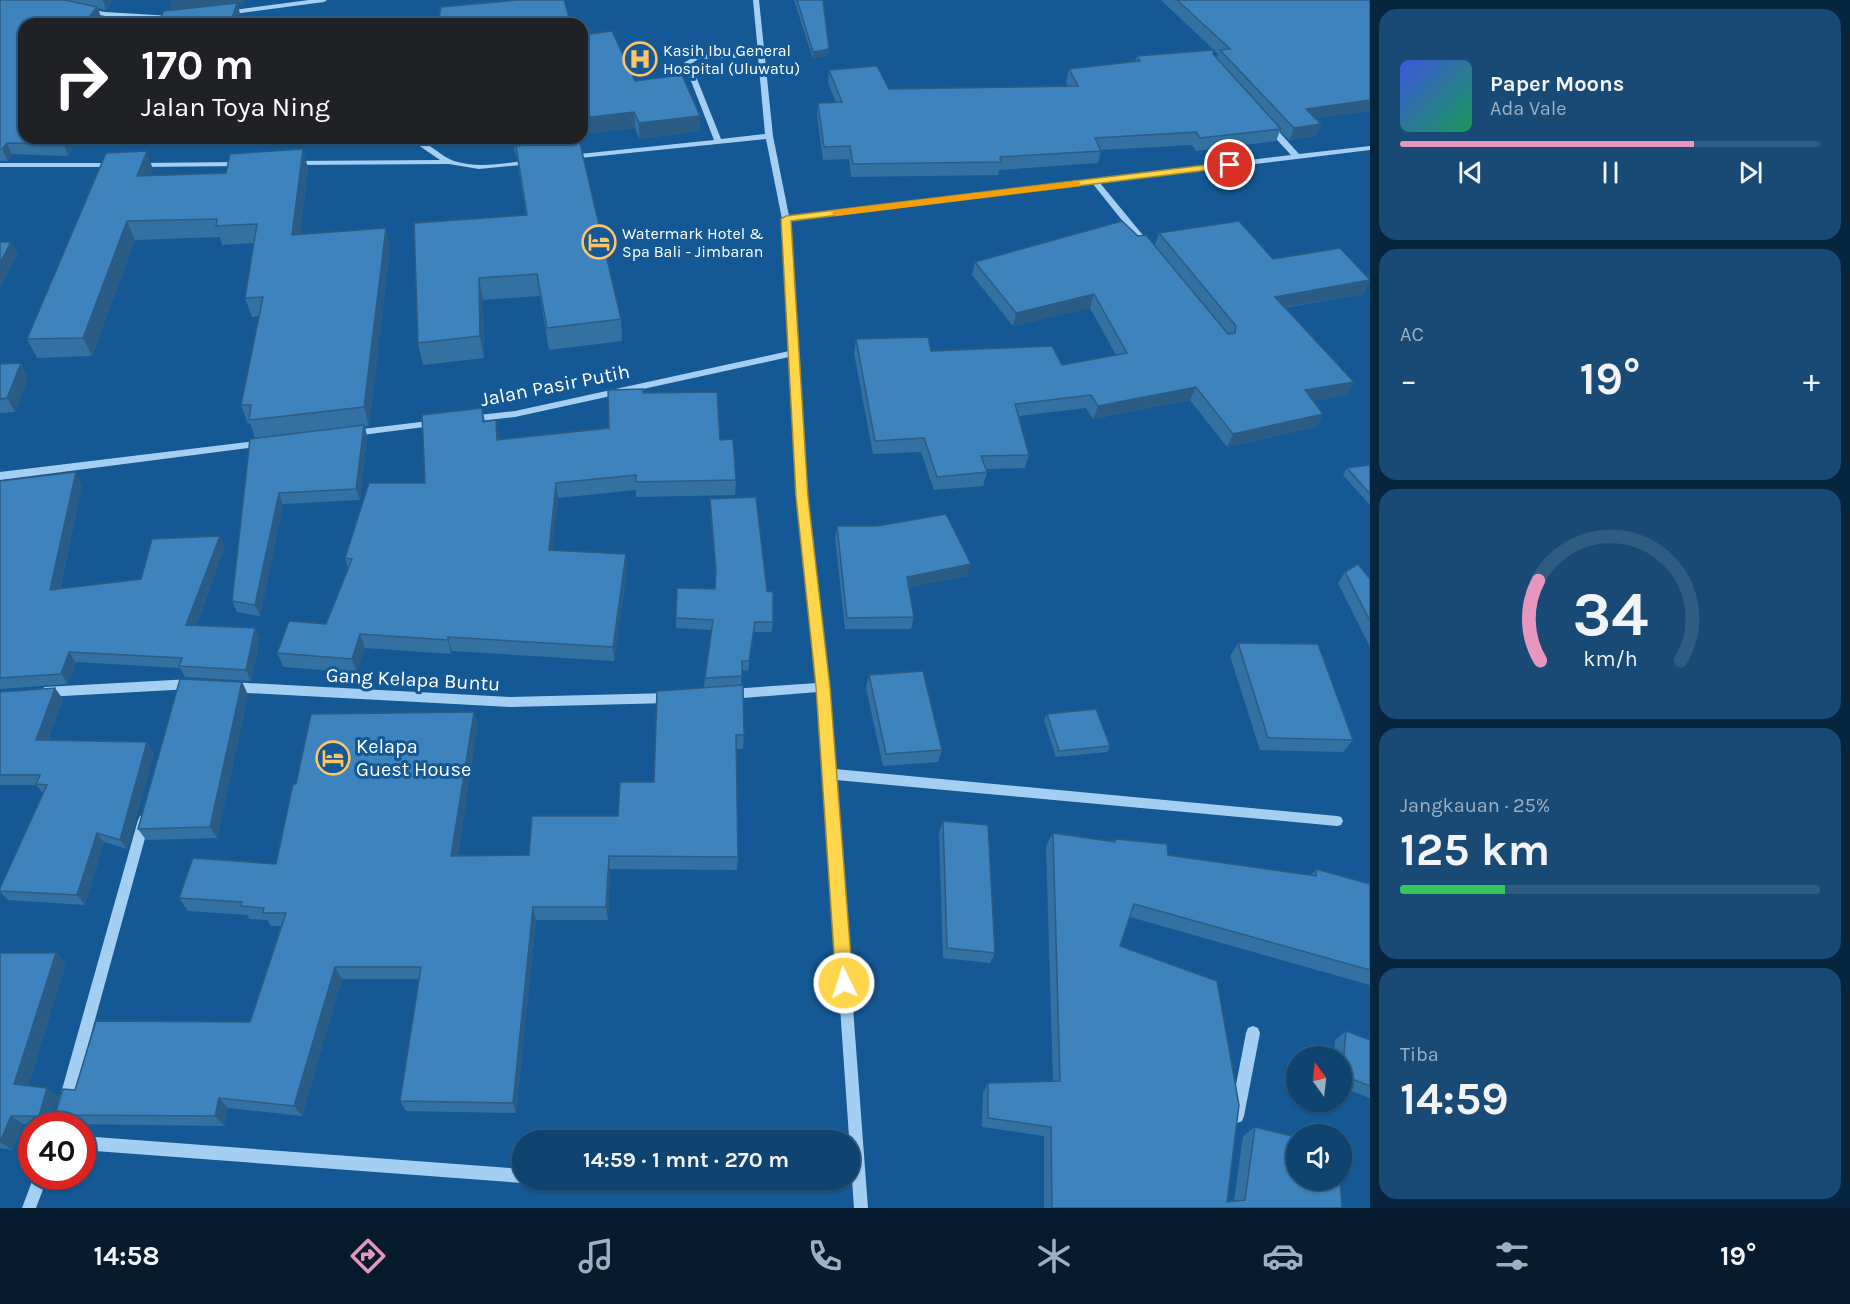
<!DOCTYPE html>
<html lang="id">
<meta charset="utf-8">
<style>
body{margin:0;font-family:Karla,sans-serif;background:#184a75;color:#f1f3f6;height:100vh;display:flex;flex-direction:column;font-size:22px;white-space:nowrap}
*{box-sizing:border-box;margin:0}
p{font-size:20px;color:#9bb0c3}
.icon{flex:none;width:33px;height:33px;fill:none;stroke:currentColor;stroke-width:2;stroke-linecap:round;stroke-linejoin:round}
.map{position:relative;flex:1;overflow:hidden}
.details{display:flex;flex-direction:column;gap:9px;padding:9px;background:#08253e;width:480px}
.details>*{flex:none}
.banner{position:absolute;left:18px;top:18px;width:570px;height:126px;border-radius:18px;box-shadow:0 2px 4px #0004,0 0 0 2px #2f5c83;background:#202124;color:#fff;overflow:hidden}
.needle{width:39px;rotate:345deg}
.fabs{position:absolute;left:1286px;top:1046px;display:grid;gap:12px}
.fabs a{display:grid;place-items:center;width:66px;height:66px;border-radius:50%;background:#0f4370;box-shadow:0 2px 4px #0004,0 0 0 2px #2f5c83;font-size:30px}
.speed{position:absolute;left:18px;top:1112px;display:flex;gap:12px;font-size:30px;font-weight:700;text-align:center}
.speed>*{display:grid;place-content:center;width:78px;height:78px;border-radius:50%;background:#0f4370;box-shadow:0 2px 4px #0004,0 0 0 2px #2f5c83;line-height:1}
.speed .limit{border:9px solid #d22;background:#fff;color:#111}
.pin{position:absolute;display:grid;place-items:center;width:51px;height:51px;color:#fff;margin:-26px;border:3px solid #fff;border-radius:50%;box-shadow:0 2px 6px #0007}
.me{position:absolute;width:66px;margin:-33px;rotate:356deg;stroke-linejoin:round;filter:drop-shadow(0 0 4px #0008)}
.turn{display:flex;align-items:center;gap:21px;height:126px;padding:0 24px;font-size:27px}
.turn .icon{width:78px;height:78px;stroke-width:2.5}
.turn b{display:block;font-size:42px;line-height:51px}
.big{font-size:45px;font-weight:700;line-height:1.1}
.details .widget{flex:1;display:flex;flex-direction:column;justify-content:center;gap:9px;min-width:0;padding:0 21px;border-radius:18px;background:#184a75}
.details .dial{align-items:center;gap:0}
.dial svg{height:156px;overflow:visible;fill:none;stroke:#2f5c83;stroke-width:7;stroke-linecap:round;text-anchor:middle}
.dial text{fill:#f1f3f6;stroke:none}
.song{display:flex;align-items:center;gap:18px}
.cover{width:72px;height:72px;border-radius:9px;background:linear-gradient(135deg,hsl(230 70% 55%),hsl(150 70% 35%))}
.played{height:6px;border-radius:3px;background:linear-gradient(90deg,#e797bd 70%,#2f5c83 70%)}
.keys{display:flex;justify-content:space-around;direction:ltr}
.heat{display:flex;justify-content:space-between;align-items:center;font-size:33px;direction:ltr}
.charge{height:9px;border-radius:4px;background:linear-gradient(90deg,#34c759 25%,#2f5c83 0)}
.trip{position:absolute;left:512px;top:1130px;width:348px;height:60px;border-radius:30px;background:#0f4370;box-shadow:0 2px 4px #0004,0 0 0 2px #2f5c83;font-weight:700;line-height:60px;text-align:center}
.dock{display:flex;height:96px;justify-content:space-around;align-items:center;background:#061b2d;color:#9bb0c3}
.dock .icon{width:42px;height:42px}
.dock .selected{color:#e797bd}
.dock b{font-size:27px;color:#f1f3f6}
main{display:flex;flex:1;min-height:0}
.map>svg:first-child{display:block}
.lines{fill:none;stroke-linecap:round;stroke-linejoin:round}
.minor{fill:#a5cff2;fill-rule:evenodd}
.wall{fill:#3471a3;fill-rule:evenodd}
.shaded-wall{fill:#2b5c85}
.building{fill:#3d83be;stroke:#2b5c85;stroke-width:1.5}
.route{fill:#ffd54a;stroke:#a68a30;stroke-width:1.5}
.slow{fill:#f59e0b}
.labels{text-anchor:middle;stroke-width:6;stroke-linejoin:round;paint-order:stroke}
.far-poi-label{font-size:16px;fill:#fff;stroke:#145996;text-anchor:start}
.street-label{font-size:20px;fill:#fff;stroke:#145996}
.poi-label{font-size:20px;fill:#fff;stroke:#145996;text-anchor:start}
</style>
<main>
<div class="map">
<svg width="1370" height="1208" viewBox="0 0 1370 1208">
<rect width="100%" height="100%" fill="#145996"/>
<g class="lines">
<!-- minor -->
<g class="minor">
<polygon points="309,0 327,0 324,2 226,15 223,13 226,11"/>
<path d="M753,0H759L773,136L789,216L1291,155L1266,128L1265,126L1269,124H1272L1299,154L1370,146V150L1100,183L1151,245V249H1145L1093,184L790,221L807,497L829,687L835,769L1337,816L1341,817L1343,821L1341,825L1337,826L836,780L868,1208H854L818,692L731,699L727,697L725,694L727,691L731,689L817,683L797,497L789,357L515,417L470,422L465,419L470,416L515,411L789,351L782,219L766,139L570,159L566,157L570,155L714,140L684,63L696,55L758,53ZM758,57L765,134L721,139L691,64L698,59Z"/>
<polygon points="86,9 105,12 172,16 175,18 172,20 105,16 84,12 84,10"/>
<polygon points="319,138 347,138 343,140 311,143 307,141"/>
<path d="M408,138C426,138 438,155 454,161C478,169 506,163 530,160L534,162L530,164L479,169L449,164L292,165L288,163L292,161L440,160Z"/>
<polygon points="240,162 244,164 243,166 139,167 135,165 139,163"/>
<polygon points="0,163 114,163 118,165 114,167 0,167"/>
<polygon points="437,420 440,421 442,423 440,425 354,436 349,433 354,430"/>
<polygon points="264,440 269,443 264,446 0,480 0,472"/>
<polygon points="191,679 195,681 197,684 195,687 191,689 45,697 41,695 39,692 41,689 45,687"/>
<polygon points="230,682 510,697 670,693 674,695 676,698 674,701 670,703 510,707 230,692 226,690 224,687 226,684"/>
<polygon points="144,815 148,816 150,820 66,1125 52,1125 138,820 140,816"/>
<polygon points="1253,1026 1258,1028 1260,1033 1244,1116 1242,1121 1237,1123 1232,1121 1230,1116 1246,1033 1248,1028"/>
<polygon points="82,1136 522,1169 522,1179 528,1179 522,1183 82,1150"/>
<polygon points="34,1176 48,1176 36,1208 22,1208"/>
</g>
</g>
<!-- wall -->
<g class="wall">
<polygon points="0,0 113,0 106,10 98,8 101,17 96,24 24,24 24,138 78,138 68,156 12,154 8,161 0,161"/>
<polygon points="794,0 823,0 829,49 828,55 813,59"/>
<path d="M1161,0H1370V111L1316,118L1321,124L1316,136L1289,140L1280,131L1276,141L1196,151L1192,145L1101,150L1098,163L999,170L998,175L851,177L849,159L823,160L817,115L818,103L836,102L828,83L829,70L889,89L1068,86L1066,82L1069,69L1135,61L1137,56L1214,50ZM1214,50L1218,54L1217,58L1213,54Z"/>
<polygon points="582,35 635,81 700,131 639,139 635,128 582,134"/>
<polygon points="511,138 578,138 621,319 622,341 549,350 540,296 483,300 484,358 423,365 418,343 526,215 517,159"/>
<polygon points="308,168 300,234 390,247 369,426 365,426 367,436 360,500 283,504 260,616 237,612 232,601 255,438 250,423 248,424 241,405 259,316 252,317 245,298 254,243 222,245 220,237 135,240 92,356 37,358 27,339 153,170 151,176 226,173"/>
<polygon points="1159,233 1273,259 1364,294 1285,308 1354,382 1347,395 1313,401 1323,414 1316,427 1227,447 1190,400 1093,419 1086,408 1019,416 1029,455 1025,468 985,469 987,472 983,486 934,490 921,452 873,454 854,353 856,339 931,351 1062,365 1116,355 1090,308 1013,326 972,275 975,262 1138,236 1155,245"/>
<polygon points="0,364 28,377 15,412 0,413"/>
<polygon points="643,393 720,440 736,480 735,495 636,497 636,490 558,498 552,550 626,554 627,569 614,661 452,651 451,654 365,648 357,673 284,667 277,653 326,624 348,568 345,558 425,483 482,408 485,421 496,420 499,439 609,428"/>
<polygon points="1370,465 1370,503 1369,504 1343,475 1347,468"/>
<polygon points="0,481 82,484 60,589 141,579 225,547 196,626 255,628 260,639 251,681 185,677 180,668 76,662 68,684 0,689"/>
<polygon points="710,499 767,591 773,622 772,632 754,632 748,671 742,670 741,685 744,735 743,749 736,749 738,857 737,870 610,869 608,920 536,920 516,1113 406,1111 400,1101 419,979 342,979 302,1116 228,1108 224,1126 68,1124 55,1115 75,1090 250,1022 281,926 271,926 267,920 250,919 247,915 188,911 179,898 276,864 296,784 474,712 477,727 458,855 529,855 618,816 654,782 704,687 705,678 712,630 676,628 676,618 715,589 716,578 710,509"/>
<polygon points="837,526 967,576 909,587 914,617 911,629 845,629 835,538"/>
<polygon points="1345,572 1370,579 1370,647 1338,583"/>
<polygon points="1238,643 1353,740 1343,752 1260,750 1230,656"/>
<polygon points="869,675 942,750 938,762 883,766 866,688"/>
<polygon points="242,682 248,695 217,838 146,840 138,829"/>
<polygon points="0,692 63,699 48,740 154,753 127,849 104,842 85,905 8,900 0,892 0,888 43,793 36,785 0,785"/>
<polygon points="1047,714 1110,746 1107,752 1056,757 1044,720"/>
<polygon points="943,821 995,953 990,963 943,958 939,833"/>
<polygon points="1053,833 1113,841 1115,839 1168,855 1311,875 1316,869 1370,884 1370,985 1130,917 1120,946 1227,1202 1234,1201 1243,1136 1255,1127 1342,1208 1044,1208 1044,1136 982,1127 983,1093 988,1083 1053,1081 1046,846"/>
<polygon points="0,953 56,953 66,963 28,1086 58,1096 50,1124 23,1124 12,1150 0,1148"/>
<polygon points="1346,1031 1370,1040 1370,1098 1341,1087 1341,1056 1334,1056 1335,1040"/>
</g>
<!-- shaded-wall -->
<g class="shaded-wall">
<polygon points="103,0 113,0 106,10"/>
<polygon points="182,0 245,0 243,5 238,5 240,14 237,24 230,24 173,13 170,1"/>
<polygon points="97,7 101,17 96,24 84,24"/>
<polygon points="829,49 828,55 813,59 813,52"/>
<polygon points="1370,100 1370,111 1301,120 1306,109"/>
<polygon points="634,112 635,128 582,134 582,118"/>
<polygon points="700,116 700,131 639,139 639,123"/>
<polygon points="1321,124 1316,136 1289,140 1294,128"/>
<polygon points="67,138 78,138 68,156 64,144"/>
<polygon points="7,143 12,154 8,161 2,149"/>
<polygon points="303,149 308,168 298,253 292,235"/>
<polygon points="147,151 153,170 144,194 137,176"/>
<polygon points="127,221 135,240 92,356 83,338"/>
<polygon points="386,228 390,247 369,426 364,407"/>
<polygon points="11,242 18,254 0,288 0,263"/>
<polygon points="479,278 483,300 484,358 480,336"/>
<polygon points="1370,280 1364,294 1269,310 1275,297"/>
<polygon points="1094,294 1090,308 1013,326 1016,313"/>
<polygon points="21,363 28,377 15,412 7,398"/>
<polygon points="1354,382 1347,395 1298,404 1305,390"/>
<polygon points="1196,387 1190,400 1093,419 1098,406"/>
<polygon points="1323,414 1316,427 1227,447 1233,434"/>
<polygon points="496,420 499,435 499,454 497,440"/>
<polygon points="364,425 367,436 360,500 356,489"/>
<polygon points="76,472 82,484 57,601 50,590"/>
<polygon points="556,483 558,498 551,564 549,550"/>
<polygon points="279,493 283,504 260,616 255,605"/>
<polygon points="220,536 225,547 192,636 186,625"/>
<polygon points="626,554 627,569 614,661 613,647"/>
<polygon points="971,564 967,576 905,588 907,577"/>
<polygon points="255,628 260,639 251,681 246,670"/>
<polygon points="360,634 365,648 357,673 352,659"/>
<polygon points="448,637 452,651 451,654 448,640"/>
<polygon points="69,652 76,662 68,684 61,674"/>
<polygon points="242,682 248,695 217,838 210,827"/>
<polygon points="55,688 63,699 44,750 36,740"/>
<polygon points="474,712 477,727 456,869 451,856"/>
<polygon points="147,742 154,753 127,849 120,840"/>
<polygon points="97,833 104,842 85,905 77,895"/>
<polygon points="609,856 610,869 608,920 606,907"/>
<polygon points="533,907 536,920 516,1113 513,1103"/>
<polygon points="56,953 66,963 26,1092 14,1084"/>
<polygon points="335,967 342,979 302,1116 294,1106"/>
<polygon points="47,1088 58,1096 50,1124 39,1116"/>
<polygon points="219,1098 228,1108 224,1126 215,1116"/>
<polygon points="11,1116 23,1124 12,1150 0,1142"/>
</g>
<!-- building -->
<g class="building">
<polygon points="0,0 65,0 97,7 84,24 24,24 24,138 67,138 64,144 7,143 2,149 0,149"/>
<polygon points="517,0 564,0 571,24 438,24 441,7"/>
<polygon points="797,0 823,0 829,49 813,52"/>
<polygon points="1177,0 1370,0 1370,100 1306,109 1321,124 1294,128 1220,50 1230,49"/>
<polygon points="237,3 230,24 157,24 164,11"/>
<polygon points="612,31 635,81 682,75 700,116 639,123 634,112 582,118 582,35"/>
<polygon points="1214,50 1213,54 1281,129 1200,138 1196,132 1095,138 1101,151 1000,157 1001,162 853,164 850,146 824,147 818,103 842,102 829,70 877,66 889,89 1078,86 1069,69 1140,61 1137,56"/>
<polygon points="514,138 567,138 515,144"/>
<polygon points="579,139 621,319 547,328 537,274 479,278 480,336 418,343 414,223 527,215 516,146"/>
<polygon points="303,149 292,235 386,228 364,407 249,420 251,405 241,405 263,297 245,298 257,224 216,226 217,219 127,221 83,338 27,339 106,153 147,151 137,176 226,173 230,154"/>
<polygon points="1122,221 1138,236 1146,235 1228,334 1235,333 1236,326 1159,233 1239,221 1273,259 1340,248 1370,280 1275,297 1354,382 1305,390 1323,414 1233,434 1196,387 1098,406 1091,395 1015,404 1029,455 981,456 987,472 937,477 924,438 875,441 856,339 928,337 931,351 1052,346 1062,365 1127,353 1094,294 1016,313 975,262"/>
<polygon points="0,242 11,242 0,263"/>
<polygon points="21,363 7,398 0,399 0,364"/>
<polygon points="643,389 643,393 717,392 720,440 733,439 736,480 636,482 636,475 556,483 549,550 626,554 613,647 448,637 448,640 360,634 352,659 277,653 289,621 326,624 352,559 345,558 369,483 425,483 422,415 482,408 483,422 496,420 497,440 609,428 608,390"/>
<polygon points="364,425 356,489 279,493 255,605 232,601 250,439"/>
<polygon points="1370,465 1370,494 1347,468"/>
<polygon points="76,472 50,590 141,579 152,539 220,536 186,625 255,628 246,670 179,666 182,658 69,652 61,674 0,678 0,481"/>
<polygon points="756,497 767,591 773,592 773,622 755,622 749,661 742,661 742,676 705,678 713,620 676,618 677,588 715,589 716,570 710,499"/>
<polygon points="946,514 971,564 907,577 914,617 847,618 837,526 877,526"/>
<polygon points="1358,564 1370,579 1370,621 1345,572"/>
<polygon points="1238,643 1318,644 1353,740 1268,738"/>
<polygon points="923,671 942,750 886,754 869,675"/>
<polygon points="180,679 242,682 210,827 138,829"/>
<polygon points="743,685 744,735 736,735 738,857 609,856 606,907 533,907 513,1103 400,1101 421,967 335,967 294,1106 219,1098 215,1116 55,1115 63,1089 75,1090 96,1021 250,1022 286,913 263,913 264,908 241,906 242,902 179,898 193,858 276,864 293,784 296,784 311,714 474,712 451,856 529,855 532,816 618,816 620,782 654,782 657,691"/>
<polygon points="55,688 36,740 147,742 120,840 97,833 77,895 0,891 0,888 47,785 36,784 40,775 0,775 0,692"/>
<polygon points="1096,709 1110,746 1059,751 1047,714"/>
<polygon points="943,821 988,825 995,953 947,948"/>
<polygon points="1053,833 1115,842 1115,839 1167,844 1168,855 1316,876 1316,869 1370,884 1370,970 1134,904 1120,946 1217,981 1239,1105 1227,1202 1245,1200 1255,1127 1296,1137 1296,1179 1340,1179 1342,1208 1052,1208 1051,1127 988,1118 988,1083 1060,1081"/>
<polygon points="0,953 56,953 14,1084 47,1088 39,1116 11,1116 0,1142"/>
<polygon points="1346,1031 1370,1040 1370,1086 1342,1075"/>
</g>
<!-- route -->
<polygon class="route" points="1230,162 1233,163 1233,167 791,221 808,497 830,687 853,983 850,989 844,991 838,989 836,983 816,687 796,497 781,219 786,216"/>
<!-- slow -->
<polygon class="slow" points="1077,181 1080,182 1080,186 836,216 831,213 836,210"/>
<!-- icons -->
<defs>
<symbol id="hospital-ring" viewBox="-11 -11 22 22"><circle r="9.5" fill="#145996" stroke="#ffc466" stroke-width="1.5"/><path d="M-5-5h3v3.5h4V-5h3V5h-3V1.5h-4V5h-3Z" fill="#ffc466"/></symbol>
<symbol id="hotel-ring" viewBox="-11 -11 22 22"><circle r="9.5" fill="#145996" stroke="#ffc466" stroke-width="1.5"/><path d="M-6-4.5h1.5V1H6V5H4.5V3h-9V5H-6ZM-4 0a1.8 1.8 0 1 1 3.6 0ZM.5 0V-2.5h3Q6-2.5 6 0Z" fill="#ffc466"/></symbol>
</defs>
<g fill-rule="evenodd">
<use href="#hospital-ring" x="621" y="40" width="38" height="38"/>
<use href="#hotel-ring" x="580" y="223" width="38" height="38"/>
<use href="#hotel-ring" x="314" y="739" width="38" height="38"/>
</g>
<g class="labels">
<!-- far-poi labels -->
<g class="far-poi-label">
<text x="663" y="56">Kasih Ibu General<tspan x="663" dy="18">Hospital (Uluwatu)</tspan></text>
<text x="622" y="239">Watermark Hotel &amp;<tspan x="622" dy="18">Spa Bali - Jimbaran</tspan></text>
</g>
<!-- street labels -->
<g class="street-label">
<text transform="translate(555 385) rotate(-11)" y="7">Jalan Pasir Putih</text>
<text transform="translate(413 679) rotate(3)" y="7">Gang Kelapa Buntu</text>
</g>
<!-- poi labels -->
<g class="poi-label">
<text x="356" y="753">Kelapa<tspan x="356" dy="23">Guest House</tspan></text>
</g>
</g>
</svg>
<div class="fabs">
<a><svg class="needle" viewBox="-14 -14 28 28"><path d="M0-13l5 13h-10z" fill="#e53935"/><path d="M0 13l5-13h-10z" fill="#9bb0c3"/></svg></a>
<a><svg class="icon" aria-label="sound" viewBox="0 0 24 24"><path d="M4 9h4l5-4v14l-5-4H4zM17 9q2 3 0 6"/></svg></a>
</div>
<div class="speed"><div class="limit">40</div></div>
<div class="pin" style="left:1230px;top:165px;background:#d93025"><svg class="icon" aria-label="arrive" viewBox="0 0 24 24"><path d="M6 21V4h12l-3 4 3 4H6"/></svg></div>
<svg class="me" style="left:844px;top:983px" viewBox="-20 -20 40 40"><circle r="17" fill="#ffd54a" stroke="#fff" stroke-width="3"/><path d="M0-11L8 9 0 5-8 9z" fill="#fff"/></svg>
<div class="trip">14:59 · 1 mnt · 270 m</div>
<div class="banner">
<div class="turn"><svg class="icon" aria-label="right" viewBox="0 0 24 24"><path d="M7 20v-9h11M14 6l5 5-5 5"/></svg><div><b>170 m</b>Jalan Toya Ning</div></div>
</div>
</div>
<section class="details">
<div class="widget">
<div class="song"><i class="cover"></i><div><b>Paper Moons</b><p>Ada Vale</p></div></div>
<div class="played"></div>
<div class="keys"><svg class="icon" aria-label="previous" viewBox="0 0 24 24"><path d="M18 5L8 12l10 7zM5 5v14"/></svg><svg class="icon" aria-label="pause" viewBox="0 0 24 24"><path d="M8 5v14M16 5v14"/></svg><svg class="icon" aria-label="next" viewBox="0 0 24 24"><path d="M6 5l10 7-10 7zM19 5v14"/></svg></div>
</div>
<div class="widget"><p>AC</p>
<div class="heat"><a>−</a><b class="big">19°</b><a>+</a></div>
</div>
<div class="widget dial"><svg viewBox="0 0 100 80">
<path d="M14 69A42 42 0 1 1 86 69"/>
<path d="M14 69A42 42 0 0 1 13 28" stroke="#e797bd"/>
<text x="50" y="56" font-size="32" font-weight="700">34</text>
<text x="50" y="72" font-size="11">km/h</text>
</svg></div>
<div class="widget"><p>Jangkauan · 25%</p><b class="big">125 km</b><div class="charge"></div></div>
<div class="widget"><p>Tiba</p><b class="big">14:59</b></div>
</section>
</main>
<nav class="dock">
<b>14:58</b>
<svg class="icon selected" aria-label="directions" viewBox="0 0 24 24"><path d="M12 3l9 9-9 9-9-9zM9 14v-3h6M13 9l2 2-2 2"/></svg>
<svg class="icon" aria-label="music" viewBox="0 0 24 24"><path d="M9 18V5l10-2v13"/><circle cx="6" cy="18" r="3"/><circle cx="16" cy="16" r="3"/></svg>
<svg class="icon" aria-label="phone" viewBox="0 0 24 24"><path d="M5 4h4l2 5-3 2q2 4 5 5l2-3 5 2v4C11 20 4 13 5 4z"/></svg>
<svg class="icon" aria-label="climate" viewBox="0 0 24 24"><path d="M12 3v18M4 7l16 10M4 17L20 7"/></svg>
<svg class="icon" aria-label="car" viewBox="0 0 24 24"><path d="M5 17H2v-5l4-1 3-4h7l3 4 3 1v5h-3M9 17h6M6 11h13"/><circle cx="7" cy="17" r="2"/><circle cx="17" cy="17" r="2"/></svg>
<svg class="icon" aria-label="filters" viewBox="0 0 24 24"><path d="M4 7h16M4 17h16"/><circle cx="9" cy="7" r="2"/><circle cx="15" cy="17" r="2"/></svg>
<b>19°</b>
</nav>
